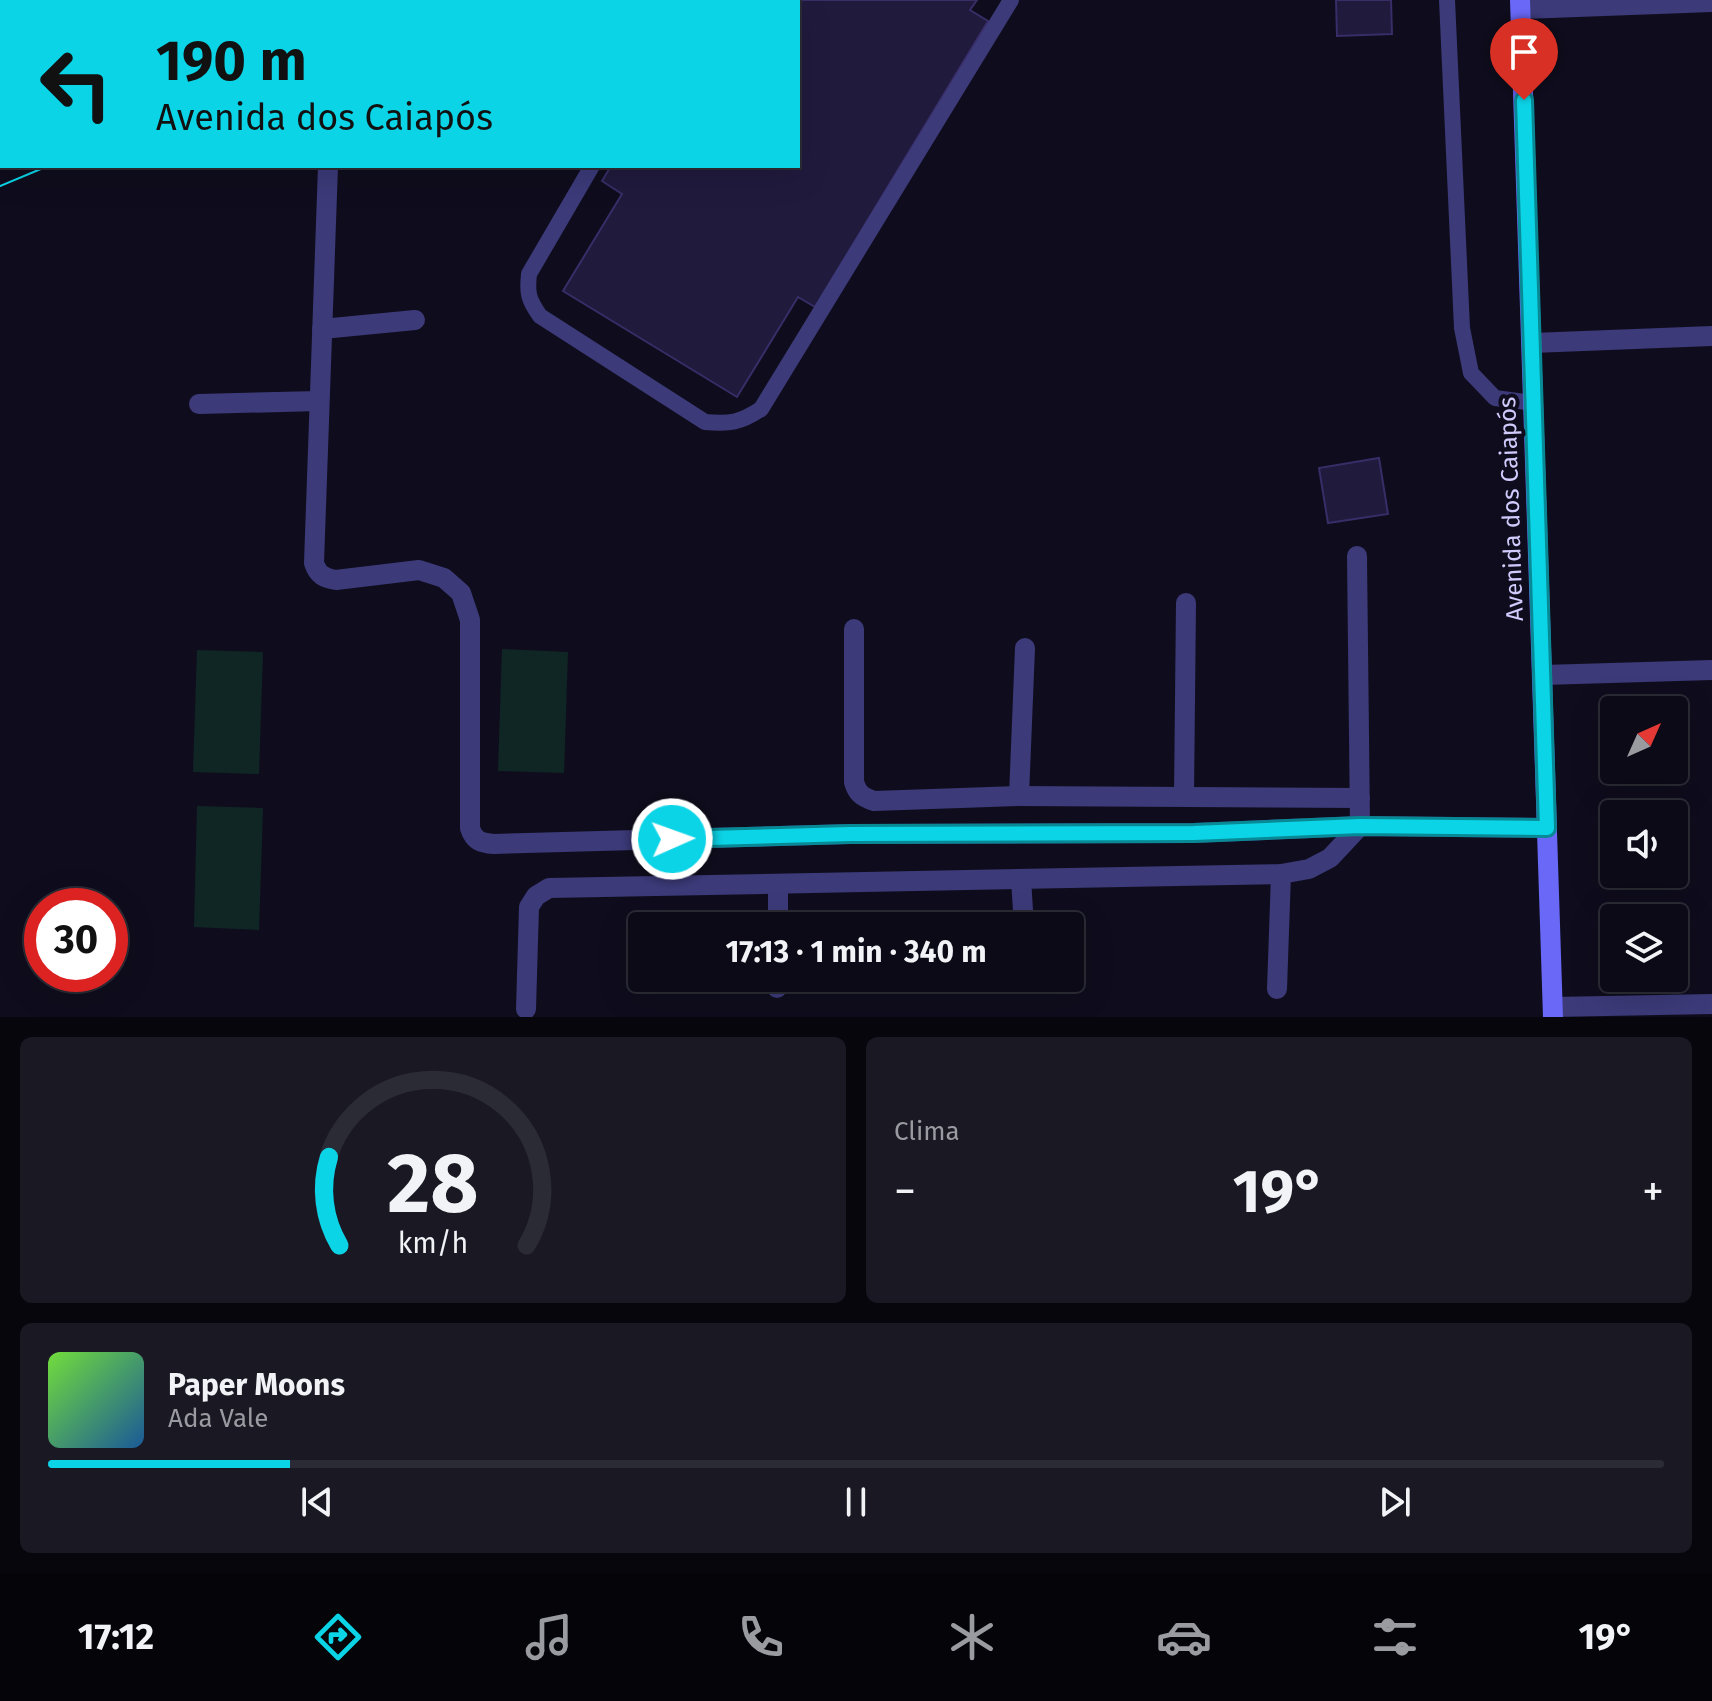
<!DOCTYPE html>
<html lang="pt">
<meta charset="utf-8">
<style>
body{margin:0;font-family:"Fira Sans",sans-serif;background:#191823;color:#f1f3f6;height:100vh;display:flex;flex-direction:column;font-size:30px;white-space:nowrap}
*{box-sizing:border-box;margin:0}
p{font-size:26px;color:#9a9aa1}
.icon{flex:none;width:44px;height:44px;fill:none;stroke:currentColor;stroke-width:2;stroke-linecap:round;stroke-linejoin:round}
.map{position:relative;height:1017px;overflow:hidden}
.side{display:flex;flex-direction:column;gap:20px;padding:20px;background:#06060c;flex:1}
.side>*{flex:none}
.banner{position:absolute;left:0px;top:0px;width:800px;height:168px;box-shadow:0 8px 32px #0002,0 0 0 2px #2b2b35;background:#0cd4e7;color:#111;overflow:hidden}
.needle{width:52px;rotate:45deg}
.buttons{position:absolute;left:1600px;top:696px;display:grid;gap:16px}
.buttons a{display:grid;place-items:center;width:88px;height:88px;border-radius:8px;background:#0b0a16;box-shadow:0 8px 32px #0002,0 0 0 2px #2b2b35;font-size:40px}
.speed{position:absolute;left:24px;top:888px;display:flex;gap:16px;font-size:40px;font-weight:700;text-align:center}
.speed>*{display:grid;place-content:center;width:104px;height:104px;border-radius:50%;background:#0b0a16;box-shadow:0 8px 32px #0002,0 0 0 2px #2b2b35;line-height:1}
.speed .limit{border:12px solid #d22;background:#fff;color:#111}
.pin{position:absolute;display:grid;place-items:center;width:68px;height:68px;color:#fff;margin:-82px -34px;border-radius:50% 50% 50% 0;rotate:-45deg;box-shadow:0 0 8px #0007}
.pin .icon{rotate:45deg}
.me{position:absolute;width:88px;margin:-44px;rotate:88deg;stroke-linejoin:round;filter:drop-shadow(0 0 6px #0008)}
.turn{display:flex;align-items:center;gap:28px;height:168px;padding:0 24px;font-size:36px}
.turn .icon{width:104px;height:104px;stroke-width:2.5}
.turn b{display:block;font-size:56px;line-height:68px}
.big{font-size:60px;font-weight:700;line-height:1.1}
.side .tile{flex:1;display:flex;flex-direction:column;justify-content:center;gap:12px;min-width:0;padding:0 28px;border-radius:12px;background:#191823}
.side .dial{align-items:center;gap:0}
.dial svg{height:208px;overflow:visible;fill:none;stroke:#2b2b35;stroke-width:7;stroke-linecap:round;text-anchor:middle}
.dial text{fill:#f1f3f6;stroke:none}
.song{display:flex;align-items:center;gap:24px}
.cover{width:96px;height:96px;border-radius:12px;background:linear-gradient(135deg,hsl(100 70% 55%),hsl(210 70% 35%))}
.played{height:8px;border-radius:4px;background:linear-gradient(90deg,#0cd4e7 15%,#2b2b35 15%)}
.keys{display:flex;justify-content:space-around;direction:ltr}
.heat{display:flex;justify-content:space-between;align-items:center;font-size:44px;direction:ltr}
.side .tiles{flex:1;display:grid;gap:20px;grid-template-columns:1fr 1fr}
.tile:last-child{grid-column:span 2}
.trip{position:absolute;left:628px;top:912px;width:456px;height:80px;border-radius:8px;background:#0b0a16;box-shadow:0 8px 32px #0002,0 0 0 2px #2b2b35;font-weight:700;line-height:80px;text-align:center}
.tabs{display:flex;height:128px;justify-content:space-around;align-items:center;background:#040409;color:#9a9aa1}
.tabs .icon{width:56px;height:56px}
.tabs .active{color:#0cd4e7}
.tabs b{font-size:36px;color:#f1f3f6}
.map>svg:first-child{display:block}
.green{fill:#102625}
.building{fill:#201a3d;stroke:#382d67;stroke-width:2}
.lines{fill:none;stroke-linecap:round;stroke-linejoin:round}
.service{stroke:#3c3a79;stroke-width:16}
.minor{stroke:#3c3a79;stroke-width:20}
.secondary{stroke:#6968f7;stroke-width:20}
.tram{stroke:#0cd4e7;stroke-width:2}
.route-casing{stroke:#088a96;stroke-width:20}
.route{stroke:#0cd4e7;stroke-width:14}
.labels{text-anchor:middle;stroke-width:8;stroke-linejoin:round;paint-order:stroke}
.street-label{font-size:24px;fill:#d0cbfc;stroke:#0f0d1d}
</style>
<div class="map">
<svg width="1712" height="1017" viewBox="0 0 1712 1017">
<rect width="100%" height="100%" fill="#0f0d1d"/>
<!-- green -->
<g class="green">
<polygon points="502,649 568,652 564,773 498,771"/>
<polygon points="197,650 263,652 259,774 193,772"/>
<polygon points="197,806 263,808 259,930 194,927"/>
</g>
<!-- building -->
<g class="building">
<polygon points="711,0 977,0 970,10 988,21 815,307 798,297 737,397 563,291 622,194 602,181 611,166 798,166 798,2 710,2"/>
<polygon points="1336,0 1391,0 1392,34 1337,36"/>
<polygon points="1379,458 1388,514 1328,523 1319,468"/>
</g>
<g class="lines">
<!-- service -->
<g class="service">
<polyline points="1447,0 1462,328 1471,373 1495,398 1534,403"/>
<polyline points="688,2 689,0"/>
<path d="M592,166L529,274C527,293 528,299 540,316L705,422C730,424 740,423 761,409L1011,0"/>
</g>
<!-- minor -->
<g class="minor">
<polyline points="268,2 270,0"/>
<polyline points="1521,9 1712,2"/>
<polyline points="0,150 2,149"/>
<path d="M328,166L314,563C318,575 324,578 336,580L419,570L444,578L461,593L470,620V828C474,841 481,843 494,844L850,834L1194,833L1360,826L1547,828"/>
<polyline points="322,329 415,320"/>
<polyline points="1532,343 1712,336"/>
<polyline points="199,404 319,401"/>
<path d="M854,629V782C857,793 862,797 874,801L1019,796L1360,798"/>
<polyline points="1543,675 1712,670"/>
<polyline points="1019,796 1025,648"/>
<polyline points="1184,796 1186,603"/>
<polyline points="1021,879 1024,926"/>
<polyline points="778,926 778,884"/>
<polyline points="1028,978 1028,982"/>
<polyline points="777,988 777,978"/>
<polyline points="1277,989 1281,874"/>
<polyline points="1553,1007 1712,1004"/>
<polyline points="526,1009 529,907 536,896 549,888 1281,874 1309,869 1330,858 1360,826 1357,556"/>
</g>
<!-- secondary -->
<polyline class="secondary" points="1520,0 1553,1017"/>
<!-- tram -->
<g class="tram">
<polyline points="315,2 317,0"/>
<polyline points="0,186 48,166"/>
</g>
</g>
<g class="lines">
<defs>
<polyline id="route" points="672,839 850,834 1194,833 1360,826 1547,828 1524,100"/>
</defs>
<!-- route casing -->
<use href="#route" class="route-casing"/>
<!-- route -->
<use href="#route" class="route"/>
</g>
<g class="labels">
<!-- street labels -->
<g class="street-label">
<text transform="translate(1511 509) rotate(-92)" y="8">Avenida dos Caiapós</text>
</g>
</g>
</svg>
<div class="buttons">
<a><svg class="needle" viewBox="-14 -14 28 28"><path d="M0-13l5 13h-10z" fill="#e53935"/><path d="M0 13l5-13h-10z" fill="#9a9aa1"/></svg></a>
<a><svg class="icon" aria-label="sound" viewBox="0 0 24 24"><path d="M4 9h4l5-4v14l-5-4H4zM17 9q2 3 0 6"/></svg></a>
<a><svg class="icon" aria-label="layers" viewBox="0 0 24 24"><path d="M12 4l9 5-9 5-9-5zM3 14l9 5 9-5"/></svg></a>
</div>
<div class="speed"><div class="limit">30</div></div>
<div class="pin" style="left:1524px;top:100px;background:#d93025"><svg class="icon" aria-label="arrive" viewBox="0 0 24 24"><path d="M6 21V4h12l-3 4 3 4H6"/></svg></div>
<svg class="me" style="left:672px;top:839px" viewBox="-20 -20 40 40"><circle r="17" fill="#0cd4e7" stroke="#fff" stroke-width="3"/><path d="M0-11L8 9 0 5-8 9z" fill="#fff"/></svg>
<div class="trip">17:13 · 1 min · 340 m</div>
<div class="banner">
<div class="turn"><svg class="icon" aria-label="left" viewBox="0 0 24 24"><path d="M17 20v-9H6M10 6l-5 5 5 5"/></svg><div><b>190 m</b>Avenida dos Caiapós</div></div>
</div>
</div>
<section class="side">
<div class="tiles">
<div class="tile dial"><svg viewBox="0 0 100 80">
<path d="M14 69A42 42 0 1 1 86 69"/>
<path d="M14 69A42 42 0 0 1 10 35" stroke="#0cd4e7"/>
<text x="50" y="56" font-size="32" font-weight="700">28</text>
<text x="50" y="72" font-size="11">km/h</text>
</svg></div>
<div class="tile"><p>Clima</p>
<div class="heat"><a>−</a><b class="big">19°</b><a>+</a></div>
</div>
<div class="tile">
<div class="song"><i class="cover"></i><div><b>Paper Moons</b><p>Ada Vale</p></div></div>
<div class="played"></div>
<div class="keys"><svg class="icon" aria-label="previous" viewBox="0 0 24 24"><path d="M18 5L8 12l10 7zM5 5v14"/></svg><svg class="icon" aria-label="pause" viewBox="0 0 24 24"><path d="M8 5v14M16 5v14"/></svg><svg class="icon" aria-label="next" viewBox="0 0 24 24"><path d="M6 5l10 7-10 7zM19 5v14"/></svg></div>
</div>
</div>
</section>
<nav class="tabs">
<b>17:12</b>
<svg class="icon active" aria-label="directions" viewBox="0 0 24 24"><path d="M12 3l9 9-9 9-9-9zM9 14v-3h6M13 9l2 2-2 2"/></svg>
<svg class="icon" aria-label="music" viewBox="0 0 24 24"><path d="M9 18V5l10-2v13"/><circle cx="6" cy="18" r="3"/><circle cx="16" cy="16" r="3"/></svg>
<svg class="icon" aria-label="phone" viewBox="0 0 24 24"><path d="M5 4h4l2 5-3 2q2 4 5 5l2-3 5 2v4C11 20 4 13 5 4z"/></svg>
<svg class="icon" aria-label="climate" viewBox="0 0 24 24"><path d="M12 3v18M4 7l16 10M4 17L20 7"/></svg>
<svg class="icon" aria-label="car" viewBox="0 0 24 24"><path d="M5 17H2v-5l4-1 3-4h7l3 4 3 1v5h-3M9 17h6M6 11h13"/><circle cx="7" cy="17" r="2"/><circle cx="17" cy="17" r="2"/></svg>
<svg class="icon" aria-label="filters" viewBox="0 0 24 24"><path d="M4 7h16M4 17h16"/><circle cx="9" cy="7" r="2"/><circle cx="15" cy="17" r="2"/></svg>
<b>19°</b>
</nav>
